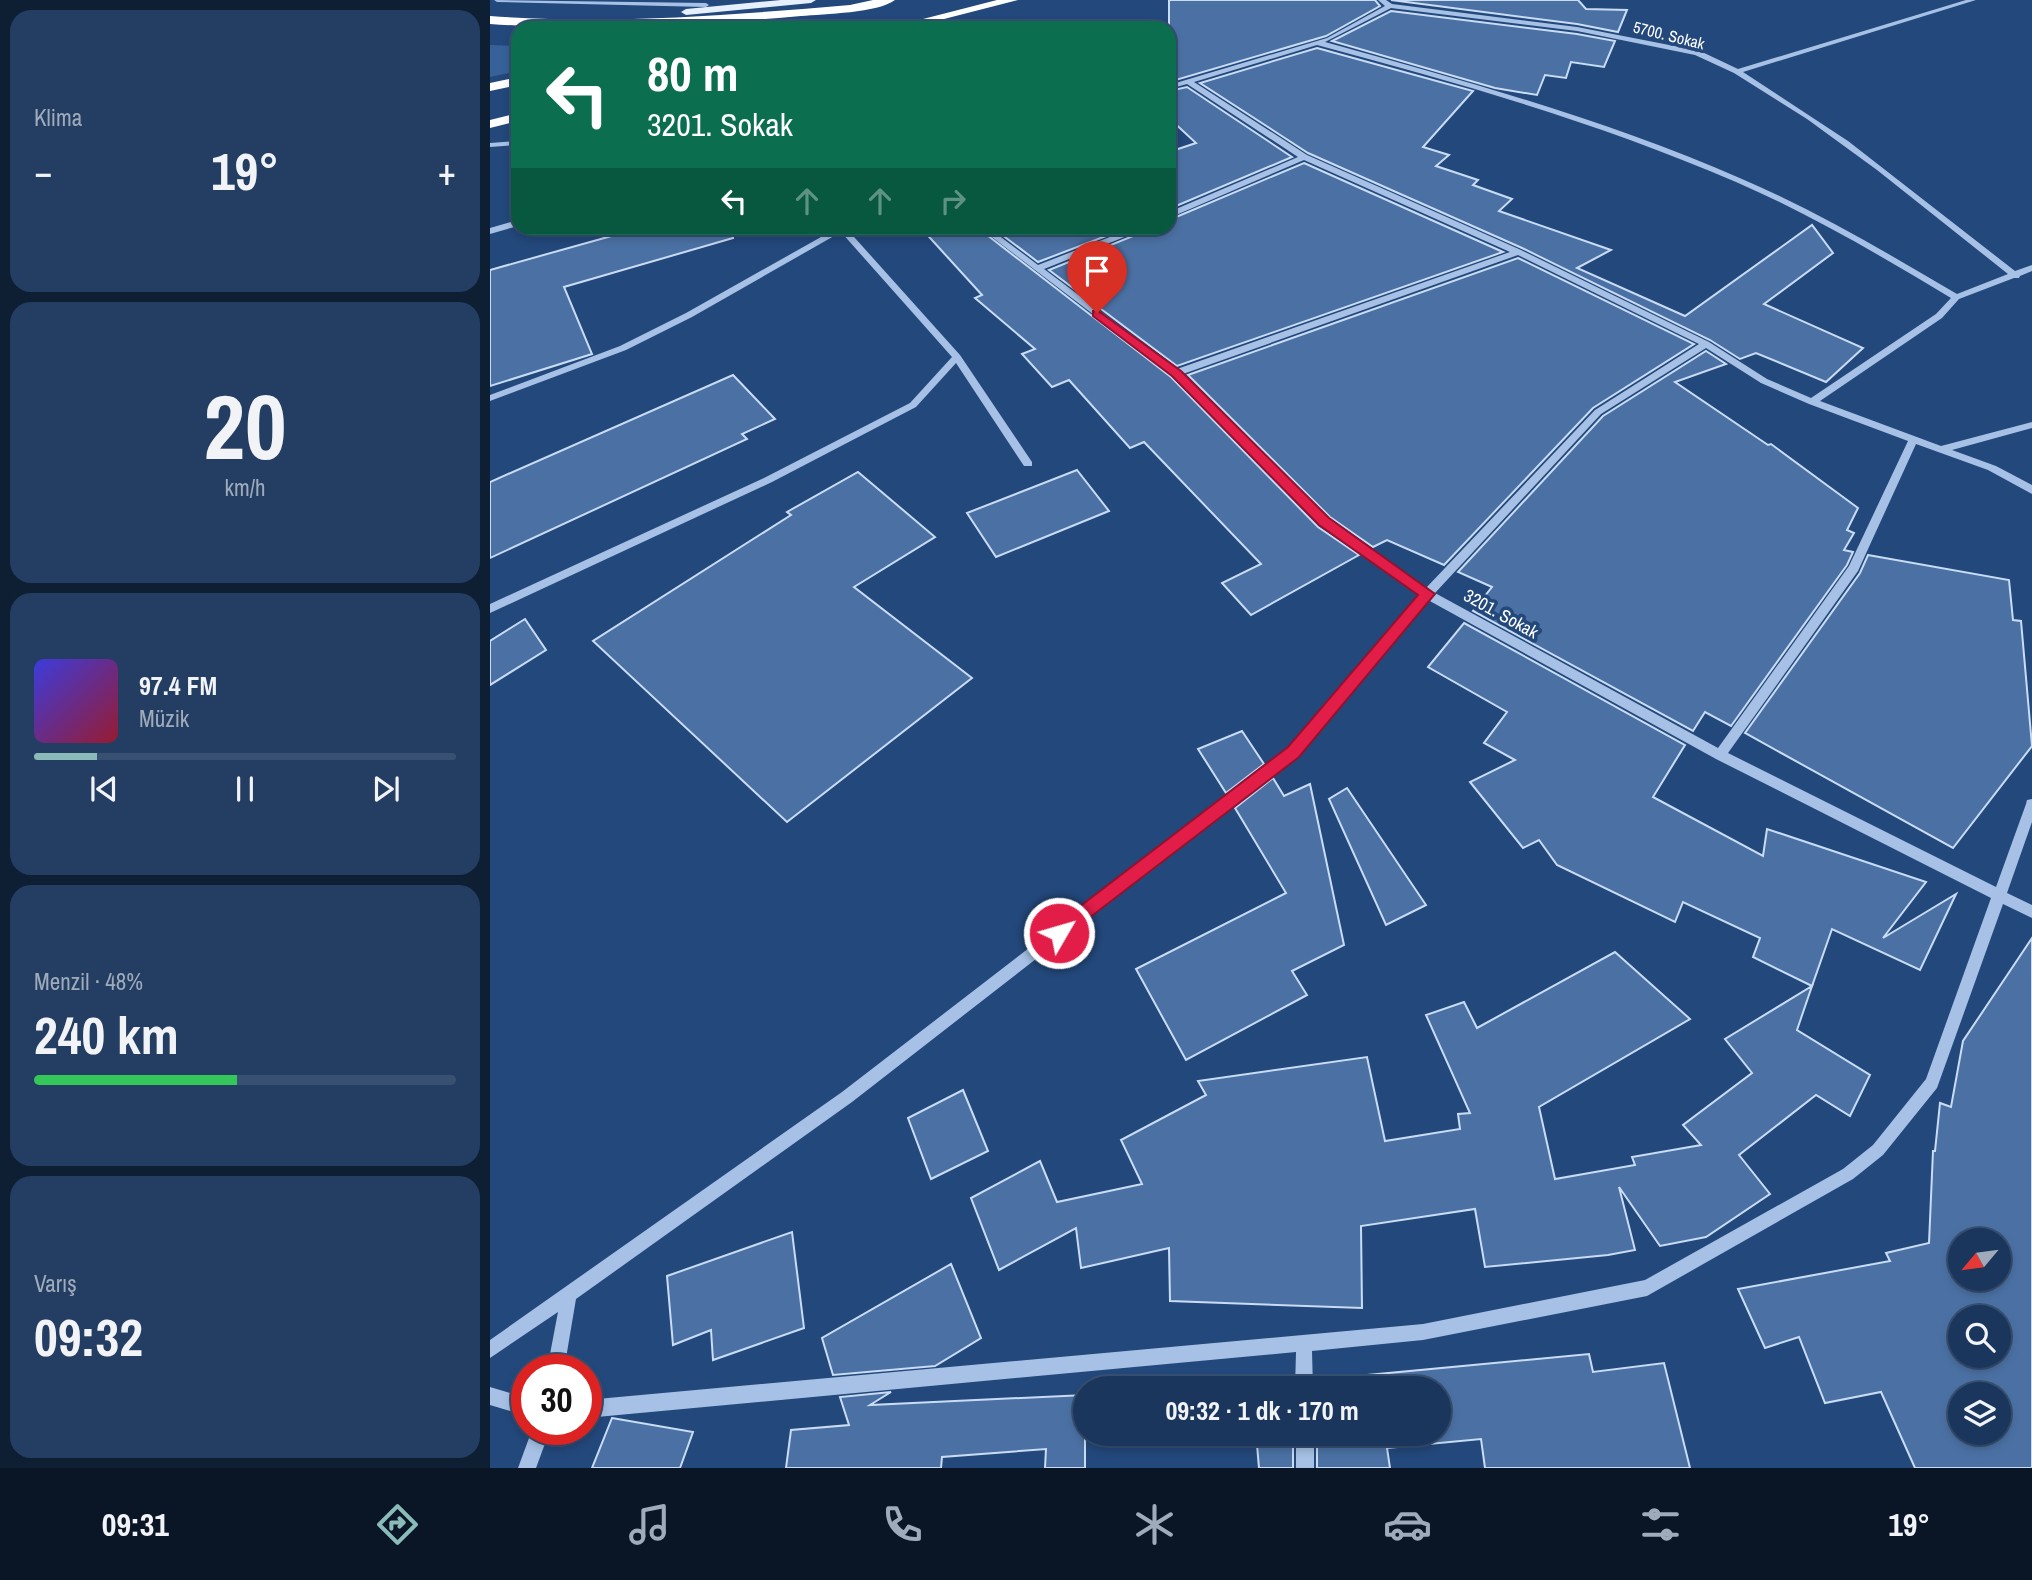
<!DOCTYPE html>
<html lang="tr">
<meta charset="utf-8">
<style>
body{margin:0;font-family:"Archivo Narrow",sans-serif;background:#233e62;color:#f1f3f6;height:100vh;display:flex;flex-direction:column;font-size:26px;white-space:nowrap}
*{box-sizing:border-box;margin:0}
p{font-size:23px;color:#9fabbb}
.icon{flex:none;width:38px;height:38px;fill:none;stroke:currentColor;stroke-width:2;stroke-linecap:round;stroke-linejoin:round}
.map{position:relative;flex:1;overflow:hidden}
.sheet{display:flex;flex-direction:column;gap:10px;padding:10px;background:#0e1e33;width:490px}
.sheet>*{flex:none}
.banner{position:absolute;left:21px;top:21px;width:665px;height:214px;border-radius:21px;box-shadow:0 4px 10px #0003,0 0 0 2px #385072;background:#0b6e4f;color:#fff;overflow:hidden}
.needle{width:46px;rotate:241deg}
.buttons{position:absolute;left:1458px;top:1228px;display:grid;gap:14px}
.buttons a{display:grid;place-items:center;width:63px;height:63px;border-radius:50%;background:#1a365c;box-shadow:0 4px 10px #0003,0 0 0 2px #385072;font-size:35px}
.speed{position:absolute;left:21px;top:1354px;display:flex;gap:14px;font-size:35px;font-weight:700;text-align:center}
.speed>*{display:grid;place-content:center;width:91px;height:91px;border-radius:50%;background:#1a365c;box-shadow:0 4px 10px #0003,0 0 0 2px #385072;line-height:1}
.speed .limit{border:10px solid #d22;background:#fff;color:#111}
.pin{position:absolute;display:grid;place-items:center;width:60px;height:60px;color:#fff;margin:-72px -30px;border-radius:50% 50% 50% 0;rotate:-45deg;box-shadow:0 0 7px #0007}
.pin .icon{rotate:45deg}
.me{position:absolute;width:77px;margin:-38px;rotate:52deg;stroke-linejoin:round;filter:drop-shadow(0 0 5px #0008)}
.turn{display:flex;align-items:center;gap:24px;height:147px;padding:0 21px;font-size:32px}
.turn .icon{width:91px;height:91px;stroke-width:2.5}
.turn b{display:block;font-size:49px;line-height:60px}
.lanes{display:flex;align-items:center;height:66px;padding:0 21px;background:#0003;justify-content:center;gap:35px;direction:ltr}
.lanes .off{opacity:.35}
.big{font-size:52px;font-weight:800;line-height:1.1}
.sheet .card{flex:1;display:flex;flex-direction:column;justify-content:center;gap:10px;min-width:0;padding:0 24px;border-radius:21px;background:#233e62}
.sheet .dial{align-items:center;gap:0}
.dial b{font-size:91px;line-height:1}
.song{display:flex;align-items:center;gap:21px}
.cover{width:84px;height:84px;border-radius:10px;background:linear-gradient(135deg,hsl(240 70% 55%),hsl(350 70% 35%))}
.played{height:7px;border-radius:4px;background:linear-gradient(90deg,#8bbbb9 15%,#385072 15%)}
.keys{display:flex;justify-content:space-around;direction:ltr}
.heat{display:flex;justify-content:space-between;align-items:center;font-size:38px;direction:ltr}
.charge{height:10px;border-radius:5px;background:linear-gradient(90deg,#34c759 48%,#385072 0)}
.trip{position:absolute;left:583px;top:1376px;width:378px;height:70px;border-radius:35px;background:#1a365c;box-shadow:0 4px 10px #0003,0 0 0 2px #385072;font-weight:800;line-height:70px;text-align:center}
.dock{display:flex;height:112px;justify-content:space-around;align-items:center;background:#0a1625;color:#9fabbb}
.dock .icon{width:49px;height:49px}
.dock .on{color:#8bbbb9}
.dock b{font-size:32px;color:#f1f3f6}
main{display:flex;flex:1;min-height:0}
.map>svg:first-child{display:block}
.green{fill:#366199}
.building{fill:#4b71a4;stroke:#c9dcf4;stroke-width:2;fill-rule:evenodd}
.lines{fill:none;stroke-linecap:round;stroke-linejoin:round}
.minor{fill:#a6c1e5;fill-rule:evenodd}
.major{fill:#e6effd;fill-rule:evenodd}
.highway{fill:#fff;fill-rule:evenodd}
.route{fill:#e11d48;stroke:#92132f;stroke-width:2}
.labels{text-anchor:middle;stroke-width:7;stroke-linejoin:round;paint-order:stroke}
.far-street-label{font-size:16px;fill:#fff;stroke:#23487b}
.street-label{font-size:18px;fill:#fff;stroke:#23487b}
</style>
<main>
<section class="sheet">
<div class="card"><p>Klima</p>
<div class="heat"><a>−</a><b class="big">19°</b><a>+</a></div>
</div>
<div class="card dial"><b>20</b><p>km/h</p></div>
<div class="card">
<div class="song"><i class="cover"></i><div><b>97.4 FM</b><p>Müzik</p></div></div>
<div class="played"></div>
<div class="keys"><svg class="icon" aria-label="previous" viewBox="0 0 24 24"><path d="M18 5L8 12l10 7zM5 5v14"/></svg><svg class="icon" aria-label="pause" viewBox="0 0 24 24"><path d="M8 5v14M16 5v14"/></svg><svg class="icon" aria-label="next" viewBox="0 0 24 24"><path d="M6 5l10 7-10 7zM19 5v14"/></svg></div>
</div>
<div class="card"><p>Menzil · 48%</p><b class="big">240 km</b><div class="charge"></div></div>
<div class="card"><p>Varış</p><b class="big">09:32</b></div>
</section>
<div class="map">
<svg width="1542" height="1468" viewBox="0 0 1542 1468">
<rect width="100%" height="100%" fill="#23487b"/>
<!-- green -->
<polygon class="green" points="0,45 28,46 28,71 0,77"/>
<!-- building -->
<g class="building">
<polygon points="679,0 885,0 890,6 836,36 679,82"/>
<polygon points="901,0 1088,0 1096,9 1137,10 1128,32 1087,24"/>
<polygon points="901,11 1087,34 1125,41 1114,67 1081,62 1076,78 1055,75 1047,95 1005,88 842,41"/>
<polygon points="827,48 983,91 933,147 959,155 946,166 988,180 983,185 1022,199 1009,211 1121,250 1087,268 1195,316 1322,225 1343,253 1274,304 1373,348 1336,382 1266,353 1250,359 1220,340 1032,248 818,153 710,83"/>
<polygon points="697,87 802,157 679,209 679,152 706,143 679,118 679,91"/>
<polygon points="814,163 1013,252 687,366 559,270 653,232 656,228 679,228 679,220"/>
<polygon points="150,228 241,228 243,238 74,287 102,354 0,386 0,270"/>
<polygon points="431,228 488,228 681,377 828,527 869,555 761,615 732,583 771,564 654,442 640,448 579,380 562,387 532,354 545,349 485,298 492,295"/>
<polygon points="503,228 637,228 548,262"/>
<polygon points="1028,258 1204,344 1103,408 954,565 897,540 883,547 840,517 698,375"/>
<polygon points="1216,351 1236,364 1185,382 1278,445 1281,444 1368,508 1357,530 1364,533 1354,550 1363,552 1357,565 1241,726 1215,712 1203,731 983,611 1002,587 968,572 1113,416"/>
<polygon points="243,375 285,419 252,434 257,439 0,558 0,482"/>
<polygon points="587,470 619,511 506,557 477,513"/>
<polygon points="368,472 445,537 364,587 482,678 297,822 103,641 301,515 297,512"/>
<polygon points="1378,555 1519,580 1523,620 1531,621 1542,746 1463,848 1255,733 1370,573"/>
<polygon points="35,619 56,650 0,685 0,641"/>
<polygon points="974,623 1195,745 1163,797 1273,856 1277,829 1436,882 1393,938 1466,894 1430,970 1342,929 1322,986 1263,957 1270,938 1193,902 1185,922 1067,865 1049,840 1033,848 980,782 1025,760 994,743 1017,712 938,667"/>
<polygon points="752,731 774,764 736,793 708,749"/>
<polygon points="783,778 794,796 820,784 854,945 802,971 817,995 696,1060 646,969 796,893 745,808"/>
<polygon points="857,788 936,905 896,925 839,799"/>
<path d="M1542,938V1468H1425L1391,1392L1335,1403L1309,1337L1275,1348L1248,1289L1400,1261L1396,1253L1439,1243L1443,1151H1445L1450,1103L1461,1107L1473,1041ZM1470,1241H1508V1279H1470ZM1470,1318H1508V1356H1470ZM1470,1395H1508V1433H1470Z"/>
<polygon points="1125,952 1200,1019 1049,1107 1065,1179 1145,1165 1142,1157 1211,1145 1193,1125 1262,1073 1235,1039 1322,986 1307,1030 1380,1075 1360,1116 1326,1095 1249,1155 1280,1194 1216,1237 1170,1246 1129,1187 1145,1250 1118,1255 995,1267 985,1209 871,1226 872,1308 680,1301 679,1248 591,1268 586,1228 509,1270 481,1198 550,1161 567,1202 652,1184 631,1140 716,1095 708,1081 877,1057 895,1141 970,1129 968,1114 980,1113 936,1015 974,1002 987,1028"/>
<polygon points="473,1090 498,1151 441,1179 418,1118"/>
<polygon points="302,1232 314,1328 223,1360 221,1330 183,1345 177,1276"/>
<polygon points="461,1264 491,1338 445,1366 343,1375 332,1338"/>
<polygon points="1099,1354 1103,1372 1174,1363 1200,1468 995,1468 991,1439 897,1448 900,1468 827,1468 827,1433 948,1433 948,1388 826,1388 825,1380"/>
<polygon points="401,1392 380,1405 595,1395 595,1468 555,1468 556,1449 452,1457 451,1468 296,1468 301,1430 359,1425 350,1397"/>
<polygon points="122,1418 203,1432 190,1468 102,1468"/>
<polygon points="766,1433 803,1433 803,1468 769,1468"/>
</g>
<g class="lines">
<!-- minor -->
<g class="minor">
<polygon points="4,0 216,3 219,5 216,7 7,2"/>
<path d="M888,0H896L902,4L1087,27L1210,51L1248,69L1476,0H1486L1253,72L1358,141L1525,271L1542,265V271L1530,276L1529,278H1524L1469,299L1452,318L1330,401L1451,446L1542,422V428L1462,450L1506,466L1542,485V494L1498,470L1426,444L1368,571L1238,753L1506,887L1536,804L1537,800L1542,799V822L1517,893L1542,905V918L1513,904L1447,1088L1393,1155L1363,1179L1157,1296L933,1340L822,1351L823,1388H805L806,1352L96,1418V1400L933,1324L1155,1280L1353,1169L1383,1145L1436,1079L1501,898L1226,759L938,600L807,756L362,1102L86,1299L74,1370H57L68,1312L0,1358V1340L352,1092L799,748L930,595L830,525L683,375L490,228H499L548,265L643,228H653L652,230L554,269L687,369L1020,252L814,160L679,218V212L808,157L697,84L679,89V85L837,38L895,6ZM901,8L1087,31L1205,55L1244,73L1317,119L1387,170L1518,274L1467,294C1397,253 1327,211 1252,179C1117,120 976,81 835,42ZM827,45C969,83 1110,123 1246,182C1320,214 1391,256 1461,298L1446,314L1321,398L1277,379L1219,342L1031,250L817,155L704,82ZM1028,255L1209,344L1105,410L936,588L838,519L693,374ZM1216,348L1271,383L1319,404L1418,441L1359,566L1228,748L945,593L1111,414Z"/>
<polygon points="28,141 28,145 0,147 0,143"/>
<polygon points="28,220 28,226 0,234 0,228"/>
<polygon points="347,228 356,228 470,355 542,462 542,466 534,466 466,363 426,407 282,482 0,613 0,604 274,478 420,403 462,357 351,232 202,317 136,350 0,401 0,395 130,346 196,313"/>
<polygon points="0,1387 37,1398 37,1416 0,1405"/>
<polygon points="42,1430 60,1430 46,1468 28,1468"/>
<rect x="806" y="1433" width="18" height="35"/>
</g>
<!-- major -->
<polygon class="major" points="291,0 326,0 321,3 196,15 191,12 196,9"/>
<!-- highway -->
<g class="highway">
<path d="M383,0H405C388,13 334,14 311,16C207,25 104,31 0,24V16C121,25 240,15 360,5Z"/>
<polygon points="507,0 528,0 419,28 398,28"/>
<polygon points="28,77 28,85 0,91 0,83"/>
<polygon points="28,113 28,121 0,128 0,120"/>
</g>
</g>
<!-- route -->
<polygon class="route" points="607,310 691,371 839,518 945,594 809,757 569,941 563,939 560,933 563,927 798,747 928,595 829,525 682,376 603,316 603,311"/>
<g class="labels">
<!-- far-street labels -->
<g class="far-street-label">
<text transform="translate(1179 35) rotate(14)" y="6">5700. Sokak</text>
</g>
<!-- street labels -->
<g class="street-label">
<text transform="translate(1011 614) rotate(29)" y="6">3201. Sokak</text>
</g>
</g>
</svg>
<div class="buttons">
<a><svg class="needle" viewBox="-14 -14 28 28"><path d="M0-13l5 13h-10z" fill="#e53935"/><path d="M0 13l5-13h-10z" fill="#9fabbb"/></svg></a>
<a><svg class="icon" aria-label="search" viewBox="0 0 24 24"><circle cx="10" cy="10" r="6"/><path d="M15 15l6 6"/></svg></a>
<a><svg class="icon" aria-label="layers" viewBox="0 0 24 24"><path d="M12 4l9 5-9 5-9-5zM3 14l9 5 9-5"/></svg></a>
</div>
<div class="speed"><div class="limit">30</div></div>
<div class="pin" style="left:607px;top:313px;background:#d93025"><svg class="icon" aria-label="arrive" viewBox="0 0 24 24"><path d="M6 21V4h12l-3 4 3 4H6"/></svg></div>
<svg class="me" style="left:569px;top:933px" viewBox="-20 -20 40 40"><circle r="17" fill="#e11d48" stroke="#fff" stroke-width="3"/><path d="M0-11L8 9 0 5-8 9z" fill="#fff"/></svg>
<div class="trip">09:32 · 1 dk · 170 m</div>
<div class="banner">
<div class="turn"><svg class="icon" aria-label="left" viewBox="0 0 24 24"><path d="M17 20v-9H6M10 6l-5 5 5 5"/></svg><div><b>80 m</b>3201. Sokak</div></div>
<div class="lanes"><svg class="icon" aria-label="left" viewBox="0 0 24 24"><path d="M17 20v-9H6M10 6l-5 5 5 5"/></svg><svg class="icon off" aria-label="ahead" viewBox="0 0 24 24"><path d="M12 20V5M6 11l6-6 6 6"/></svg><svg class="icon off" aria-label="ahead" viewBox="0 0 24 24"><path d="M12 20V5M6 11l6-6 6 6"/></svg><svg class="icon off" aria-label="right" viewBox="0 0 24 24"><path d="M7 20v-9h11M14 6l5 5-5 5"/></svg></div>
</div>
</div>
</main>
<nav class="dock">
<b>09:31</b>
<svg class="icon on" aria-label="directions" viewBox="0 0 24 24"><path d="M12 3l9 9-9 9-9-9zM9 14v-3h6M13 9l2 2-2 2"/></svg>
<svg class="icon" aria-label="music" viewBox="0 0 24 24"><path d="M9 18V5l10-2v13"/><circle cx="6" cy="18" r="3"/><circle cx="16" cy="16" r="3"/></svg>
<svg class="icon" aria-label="phone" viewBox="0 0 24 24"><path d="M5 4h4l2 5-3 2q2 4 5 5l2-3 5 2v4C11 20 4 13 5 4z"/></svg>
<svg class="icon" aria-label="climate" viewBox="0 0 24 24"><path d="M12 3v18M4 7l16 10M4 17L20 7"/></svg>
<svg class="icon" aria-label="car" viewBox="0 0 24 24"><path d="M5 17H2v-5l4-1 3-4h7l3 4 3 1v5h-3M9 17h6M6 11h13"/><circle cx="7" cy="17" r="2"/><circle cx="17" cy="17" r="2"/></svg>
<svg class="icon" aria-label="filters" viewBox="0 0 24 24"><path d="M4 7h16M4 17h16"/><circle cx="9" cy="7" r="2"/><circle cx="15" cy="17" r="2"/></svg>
<b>19°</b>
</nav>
